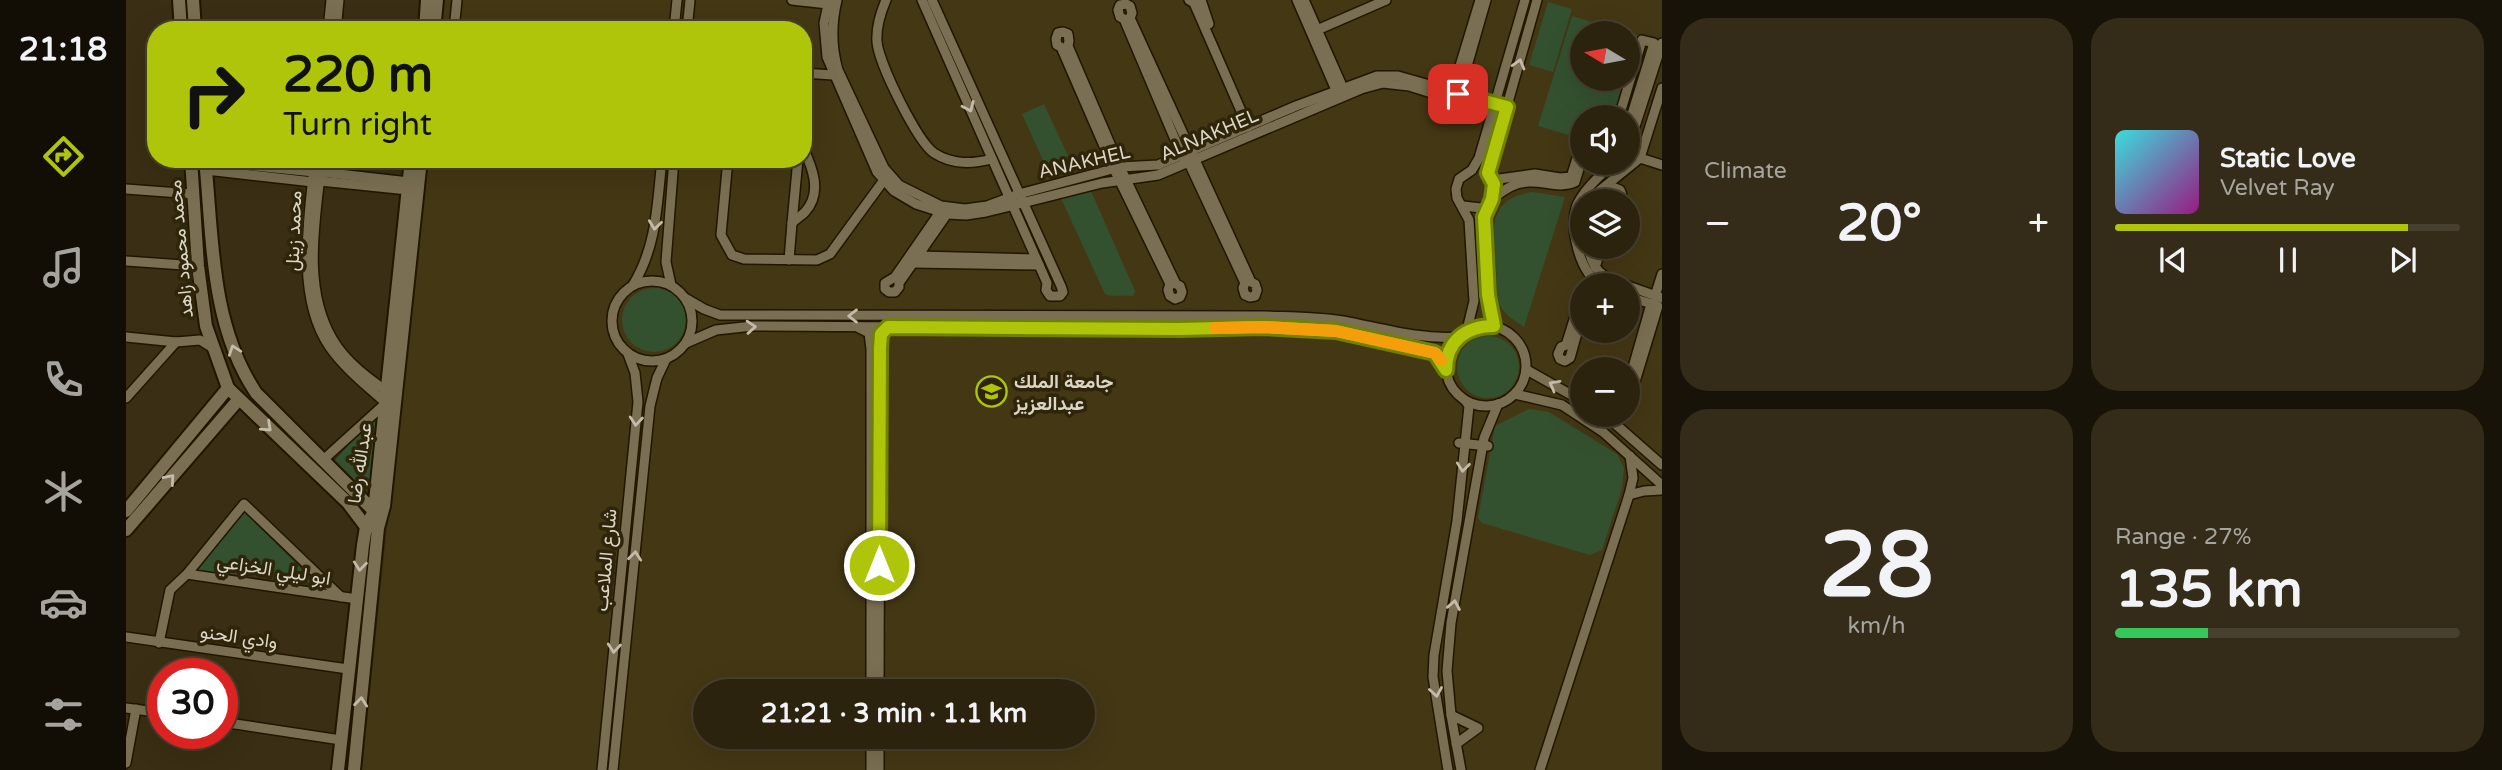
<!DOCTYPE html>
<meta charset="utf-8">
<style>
body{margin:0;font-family:"Varela Round",Vazirmatn,sans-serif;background:#342b18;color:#f1f3f6;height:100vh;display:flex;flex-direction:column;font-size:26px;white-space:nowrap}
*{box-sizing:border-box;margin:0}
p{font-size:23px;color:#a6a49e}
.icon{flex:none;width:38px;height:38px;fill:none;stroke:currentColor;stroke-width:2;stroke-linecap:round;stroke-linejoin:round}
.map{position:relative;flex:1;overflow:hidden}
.details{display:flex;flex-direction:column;gap:18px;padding:18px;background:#181308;width:840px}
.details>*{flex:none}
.banner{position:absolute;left:21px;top:21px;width:665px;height:147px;border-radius:28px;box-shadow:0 7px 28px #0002,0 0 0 2px #48402f;background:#aec509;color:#111;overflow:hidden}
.needle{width:46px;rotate:280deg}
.tools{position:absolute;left:1444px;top:21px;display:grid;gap:14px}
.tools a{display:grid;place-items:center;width:70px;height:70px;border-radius:50%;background:#2c230f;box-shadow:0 7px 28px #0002,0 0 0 2px #48402f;font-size:35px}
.speed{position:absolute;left:21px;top:658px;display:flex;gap:14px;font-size:35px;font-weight:700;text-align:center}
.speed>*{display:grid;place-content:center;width:91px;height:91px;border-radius:50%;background:#2c230f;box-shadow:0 7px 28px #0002,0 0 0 2px #48402f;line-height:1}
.speed .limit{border:10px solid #d22;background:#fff;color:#111}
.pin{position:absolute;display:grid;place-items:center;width:60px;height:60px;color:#fff;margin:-30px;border-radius:14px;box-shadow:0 4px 10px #0006}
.me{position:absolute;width:77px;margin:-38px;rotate:0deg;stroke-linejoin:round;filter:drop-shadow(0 0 5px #0008)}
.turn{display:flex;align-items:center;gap:24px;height:147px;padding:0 21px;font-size:32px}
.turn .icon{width:91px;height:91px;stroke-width:2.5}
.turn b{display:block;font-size:49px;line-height:60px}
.big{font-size:52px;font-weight:700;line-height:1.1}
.details .widget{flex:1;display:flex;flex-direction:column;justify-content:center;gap:10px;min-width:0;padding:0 24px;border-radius:28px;background:#342b18}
.details .dial{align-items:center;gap:0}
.dial b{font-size:91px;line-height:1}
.song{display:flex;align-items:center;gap:21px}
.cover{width:84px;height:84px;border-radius:10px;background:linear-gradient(135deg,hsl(180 70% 55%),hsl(310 70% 35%))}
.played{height:7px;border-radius:4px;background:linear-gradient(90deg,#aec509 85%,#48402f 85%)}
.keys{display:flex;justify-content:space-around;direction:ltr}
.heat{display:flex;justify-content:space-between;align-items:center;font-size:38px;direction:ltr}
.charge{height:10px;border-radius:5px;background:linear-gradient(90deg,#34c759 27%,#48402f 0)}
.details .tiles{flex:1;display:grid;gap:18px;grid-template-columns:repeat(2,1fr)}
.trip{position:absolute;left:567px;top:679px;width:402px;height:70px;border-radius:35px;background:#2c230f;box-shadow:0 7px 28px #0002,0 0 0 2px #48402f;font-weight:700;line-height:70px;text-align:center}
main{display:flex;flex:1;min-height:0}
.dock{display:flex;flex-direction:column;width:126px;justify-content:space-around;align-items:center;background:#120e06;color:#a6a49e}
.dock .icon{width:49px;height:49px}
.dock .active{color:#aec509}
.dock b{font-size:32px;color:#f1f3f6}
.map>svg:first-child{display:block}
.built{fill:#443714;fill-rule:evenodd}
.green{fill:#33512f}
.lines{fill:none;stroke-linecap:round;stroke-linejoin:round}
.street-casing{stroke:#211700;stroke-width:12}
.secondary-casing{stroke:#211700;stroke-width:16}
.street{stroke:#7a6f52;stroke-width:9}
.secondary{stroke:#7a6f52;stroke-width:12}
.oneway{stroke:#c4bcaa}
.route-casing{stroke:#718006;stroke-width:18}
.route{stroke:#aec509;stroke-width:12}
.slow{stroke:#f59e0b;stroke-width:12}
.labels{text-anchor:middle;stroke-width:7;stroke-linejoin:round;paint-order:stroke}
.street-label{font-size:19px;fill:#dcd6c7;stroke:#2f250a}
.poi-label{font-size:19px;font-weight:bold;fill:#dcd6c7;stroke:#2f250a;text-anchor:start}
</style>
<main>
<nav class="dock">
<b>21:18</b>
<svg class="icon active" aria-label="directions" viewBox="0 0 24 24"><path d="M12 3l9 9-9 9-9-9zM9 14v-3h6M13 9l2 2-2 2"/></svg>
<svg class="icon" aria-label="music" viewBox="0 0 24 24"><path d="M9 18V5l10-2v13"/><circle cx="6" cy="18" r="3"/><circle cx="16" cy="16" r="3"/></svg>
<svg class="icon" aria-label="phone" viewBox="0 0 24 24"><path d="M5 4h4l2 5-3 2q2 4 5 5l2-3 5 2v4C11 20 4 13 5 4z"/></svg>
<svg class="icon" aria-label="climate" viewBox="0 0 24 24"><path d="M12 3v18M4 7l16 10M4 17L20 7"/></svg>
<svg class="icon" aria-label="car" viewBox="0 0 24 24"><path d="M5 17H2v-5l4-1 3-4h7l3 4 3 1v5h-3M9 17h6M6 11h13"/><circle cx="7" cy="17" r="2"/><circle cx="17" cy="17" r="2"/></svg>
<svg class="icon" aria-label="filters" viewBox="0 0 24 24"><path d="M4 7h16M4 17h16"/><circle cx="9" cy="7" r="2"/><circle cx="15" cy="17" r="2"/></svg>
</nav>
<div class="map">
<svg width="1536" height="770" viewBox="0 0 1536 770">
<rect width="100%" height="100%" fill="#3a2f14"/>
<!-- built -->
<path class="built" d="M315,0H1536V770H236L299,159H677V30H312ZM1456,33H1502V79H1456ZM1456,117H1502V163H1456ZM1456,201H1502V247H1456ZM1456,285H1502V331H1456ZM1456,369H1502V415H1456ZM579,691H957V737H579Z"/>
<!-- green -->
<g class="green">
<polygon points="1422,2 1446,9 1427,72 1403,65"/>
<polygon points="1446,16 1514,36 1502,76 1502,33 1456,33 1456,79 1501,79 1489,117 1456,117 1456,139 1412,126"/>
<polygon points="918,104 942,156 920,167 896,114"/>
<path d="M965,191L1009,291L1007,296C997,294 988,298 979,294L934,196Z"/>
<path d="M1407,192L1439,197L1398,327C1390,321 1378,315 1374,305C1370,295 1371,278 1370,267C1367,231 1360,198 1407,192Z"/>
<circle cx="528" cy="320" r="32"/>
<circle cx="1362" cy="367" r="31"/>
<polygon points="1403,409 1423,412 1491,454 1498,468 1496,488 1476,550 1464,555 1356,523 1352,518 1369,426"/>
<polygon points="252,416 246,487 243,490 227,479 209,460 248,417"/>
<polygon points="118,512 190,583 71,570"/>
</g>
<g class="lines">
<defs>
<g id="street">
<polyline points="666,0 702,4"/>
<polyline points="703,0 698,23 701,57 751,172 768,191 790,204 821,214 840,215 860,212 976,183 1032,175 1235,89 1257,83 1283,86 1366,112"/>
<path d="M711,0C705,25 705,46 712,70L758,168L773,185L815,206L839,209L861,206L893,194L994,167L1032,165L1170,106L1251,76H1272L1381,107"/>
<path d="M760,0C754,14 750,27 751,42C753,64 791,141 808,153C827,165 846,164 866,159"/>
<polyline points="796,0 921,283 920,290 924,296 934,296 937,292 935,286 806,0"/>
<polyline points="1063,0 1068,3 1122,127"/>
<polyline points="1075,0 1083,24"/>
<polyline points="1171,0 1210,90"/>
<polyline points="1178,0 1217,88"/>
<polygon points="1000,4 1004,6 1006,13 1004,18 1125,282 1129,284 1131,290 1129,296 1124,297 1119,295 1117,288 1119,283 1063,163 1056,156 998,19 994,17 992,10 994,5"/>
<polyline points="202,30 205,0"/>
<polyline points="210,30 213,0"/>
<polyline points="328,30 331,0"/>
<polyline points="548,30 551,0"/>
<polyline points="561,30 564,0"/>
<polyline points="1191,30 1260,0"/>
<polygon points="937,32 942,34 943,41 942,46 994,167 1050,284 1054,286 1056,292 1054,297 1049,299 1044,296 1042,290 1044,284 988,169 935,47 931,45 930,39 932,33"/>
<polyline points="677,73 707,75"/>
<polyline points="1326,92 1354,0"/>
<polyline points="1333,94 1360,0"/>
<polyline points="1493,117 1516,40 1528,43 1502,127"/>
<polyline points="1502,148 1536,43"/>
<polyline points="1514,158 1536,165"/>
<path d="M189,159C183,216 169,295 203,346C218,368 240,385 260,403L197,460"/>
<path d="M196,159C190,217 175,287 207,340C220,362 242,378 262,392"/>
<polyline points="602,159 595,235 606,255 618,259 691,260 704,254 758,180"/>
<polyline points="79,161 188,172"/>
<polyline points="80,170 187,182"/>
<polyline points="195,172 283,182"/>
<polyline points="1366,180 1409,174 1434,178 1445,177 1452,155 1456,151"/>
<polyline points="194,181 282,190"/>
<polyline points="0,189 67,194"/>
<path d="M1366,199C1377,191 1388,182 1403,182C1418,181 1434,189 1449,182L1456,159"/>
<polyline points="1466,201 1472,192 1514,158 1536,88"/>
<path d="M1482,201C1482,194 1482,191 1489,188L1494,190L1496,195L1493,201"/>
<polyline points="1337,206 1355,208 1365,202"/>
<polyline points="814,212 769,277 759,283 759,289 763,292 769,292 773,287 773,283 821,214"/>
<polyline points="666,223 672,159"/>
<path d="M1462,247C1467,271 1476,277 1498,285"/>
<polyline points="792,256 910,259"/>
<path d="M663,260L666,223C670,219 675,216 679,212C697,192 686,167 677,147"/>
<polyline points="0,261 72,266"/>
<polyline points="787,263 913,265"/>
<polyline points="1469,267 1476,247"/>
<circle cx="526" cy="321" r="40"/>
<path d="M507,285C531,246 531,204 536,159"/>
<polyline points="545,285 540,262 548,159"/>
<path d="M1475,285C1454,273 1442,228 1451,205C1459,188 1474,176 1487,163"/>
<polyline points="1502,286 1536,298"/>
<polyline points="1456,294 1440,345 1435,347 1432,354 1434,359 1439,361 1444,358 1456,315"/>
<polyline points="1529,296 1536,274"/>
<polyline points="1502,297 1530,305"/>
<path d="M559,298L578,309L594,315L1140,316C1165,317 1192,317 1217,321C1255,328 1294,340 1332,337"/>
<circle cx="1360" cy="366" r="40"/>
<path d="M1368,326C1362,292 1356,254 1358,220C1359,201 1375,194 1362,173L1411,0"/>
<polyline points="733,328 743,333 745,349 745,691"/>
<polyline points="1341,330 1348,301 1343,220 1331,198 1330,189 1333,179 1346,170 1353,158 1399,0"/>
<polyline points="0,337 50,342 74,340 90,350"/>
<polyline points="560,343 590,330 627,326 1053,329 1137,327 1210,331 1309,353 1320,370"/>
<polyline points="1401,370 1456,401"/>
<polyline points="1502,385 1525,304"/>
<polyline points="1389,394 1436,405 1477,432 1536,485"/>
<polyline points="0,398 50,342"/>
<polyline points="1502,406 1507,399 1505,395 1532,306"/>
<polyline points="1479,415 1536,465"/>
<polyline points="1333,443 1362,446"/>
<polyline points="1504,456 1507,478 1503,495 1518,491 1536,490"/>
<polyline points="61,574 231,599"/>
<polyline points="0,637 222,669"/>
<polyline points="33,643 44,590 61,574 118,504 215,597"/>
<polyline points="753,691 754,348 755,334 762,327"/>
<polyline points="0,708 37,713"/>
<polyline points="1325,715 1352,728 1330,744"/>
<polyline points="96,722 215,740"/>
<polyline points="0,763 10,709"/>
<polyline points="476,770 512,402 509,373 502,354"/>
<polyline points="487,770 524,406 531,378 540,359"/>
<polyline points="745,770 745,737"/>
<polyline points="753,770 753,737"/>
<polyline points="1322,770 1307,677 1308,655 1331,521 1343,406 1339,400"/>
<polyline points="1335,770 1325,715 1321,671 1325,623 1358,438 1372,404"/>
<polyline points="1414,770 1503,495"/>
</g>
<g id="secondary">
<polyline points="53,0 55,30"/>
<polyline points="67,0 69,30"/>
<polyline points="299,30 301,0"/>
<polyline points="308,30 311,0"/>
<polyline points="65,159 72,266 80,326 102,388 222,503 240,527 244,527"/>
<path d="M79,159C87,239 84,324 130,393L248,511L251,509"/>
<polyline points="0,511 102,388"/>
<polyline points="0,530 113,399"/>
<polyline points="212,770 237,545 240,527 248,511 285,159"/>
<polyline points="228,770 252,528 258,506 295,159"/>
</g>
</defs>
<!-- street casing -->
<use href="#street" class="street-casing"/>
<!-- secondary casing -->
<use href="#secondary" class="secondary-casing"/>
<!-- street -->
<use href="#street" class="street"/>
<!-- secondary -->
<use href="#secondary" class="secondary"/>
</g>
<!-- one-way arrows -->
<defs><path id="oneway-chevron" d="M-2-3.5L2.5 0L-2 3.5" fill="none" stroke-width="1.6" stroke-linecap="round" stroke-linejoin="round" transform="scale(1.75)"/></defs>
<g class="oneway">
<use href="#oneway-chevron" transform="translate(1393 64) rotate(-74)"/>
<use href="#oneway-chevron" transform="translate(843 107) rotate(66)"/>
<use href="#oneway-chevron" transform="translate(529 225) rotate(97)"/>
<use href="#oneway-chevron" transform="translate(727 316) rotate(-180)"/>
<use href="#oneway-chevron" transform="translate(625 327) rotate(-4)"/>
<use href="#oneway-chevron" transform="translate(108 350) rotate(-109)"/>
<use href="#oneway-chevron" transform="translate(1428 385) rotate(-151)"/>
<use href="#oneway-chevron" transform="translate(510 421) rotate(95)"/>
<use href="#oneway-chevron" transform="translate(141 427) rotate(43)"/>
<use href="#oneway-chevron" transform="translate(1337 467) rotate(96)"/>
<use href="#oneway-chevron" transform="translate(44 479) rotate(-49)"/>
<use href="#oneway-chevron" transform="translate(509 556) rotate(-84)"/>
<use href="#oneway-chevron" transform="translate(234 566) rotate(96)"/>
<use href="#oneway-chevron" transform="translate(1328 605) rotate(-80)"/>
<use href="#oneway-chevron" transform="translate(488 648) rotate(95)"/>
<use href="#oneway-chevron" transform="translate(1310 692) rotate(81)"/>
<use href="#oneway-chevron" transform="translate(235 702) rotate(-84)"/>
</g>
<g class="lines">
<defs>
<path id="route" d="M753,565L754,348L755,334L762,327L1053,329L1137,327L1210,331L1309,353L1320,370C1320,341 1340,326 1368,326L1362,295L1358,217L1366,199L1368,184L1362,173L1381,107L1332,94"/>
</defs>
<!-- route casing -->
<use href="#route" class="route-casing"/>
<!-- route -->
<use href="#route" class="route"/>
<!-- slow -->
<polyline class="slow" points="1089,328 1137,327 1210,331 1309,353 1315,360"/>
</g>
<!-- icons -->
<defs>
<symbol id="university-ring" viewBox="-11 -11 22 22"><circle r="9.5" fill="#2f250a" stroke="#aec509" stroke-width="1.5"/><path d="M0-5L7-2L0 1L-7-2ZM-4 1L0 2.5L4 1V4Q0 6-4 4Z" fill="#aec509"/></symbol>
</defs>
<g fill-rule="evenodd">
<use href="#university-ring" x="848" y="374" width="35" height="35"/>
</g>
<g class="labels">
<!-- street labels -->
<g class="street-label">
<text transform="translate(1083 134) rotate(-23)" y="7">ALNAKHEL</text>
<text transform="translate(958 161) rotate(-13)" y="7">ANAKHEL</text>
<text transform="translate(167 231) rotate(-88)" y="7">محمد زينل</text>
<text transform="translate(54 249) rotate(-95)" y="7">محمد محمود زاهد</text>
<text transform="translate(233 463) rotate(-82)" y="7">عبدالله رضا</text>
<text transform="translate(479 560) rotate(-85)" y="7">شارع الملاعب</text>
<text transform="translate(148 569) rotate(9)" y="7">ابو ليلي الخزاعي</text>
<text transform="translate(113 636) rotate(8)" y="7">وادي الحنو</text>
</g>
<!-- poi labels -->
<g class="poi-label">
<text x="888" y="388">جامعة الملك<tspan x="888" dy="22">عبدالعزيز</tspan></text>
</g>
</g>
</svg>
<div class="tools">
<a><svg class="needle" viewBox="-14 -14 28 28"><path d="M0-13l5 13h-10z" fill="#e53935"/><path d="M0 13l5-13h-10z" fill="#a6a49e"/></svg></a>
<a><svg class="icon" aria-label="sound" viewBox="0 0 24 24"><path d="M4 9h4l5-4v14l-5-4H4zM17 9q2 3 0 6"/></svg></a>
<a><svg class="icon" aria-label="layers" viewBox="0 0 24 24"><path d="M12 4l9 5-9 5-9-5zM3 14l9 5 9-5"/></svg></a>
<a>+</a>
<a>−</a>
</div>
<div class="speed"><div class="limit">30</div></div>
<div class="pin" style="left:1332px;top:94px;background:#d93025"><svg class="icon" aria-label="arrive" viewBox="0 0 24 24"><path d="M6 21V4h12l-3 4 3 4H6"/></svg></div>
<svg class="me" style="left:753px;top:565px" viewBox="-20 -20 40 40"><circle r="17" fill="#aec509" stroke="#fff" stroke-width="3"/><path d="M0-11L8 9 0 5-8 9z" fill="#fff"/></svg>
<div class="trip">21:21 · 3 min · 1.1 km</div>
<div class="banner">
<div class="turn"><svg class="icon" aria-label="right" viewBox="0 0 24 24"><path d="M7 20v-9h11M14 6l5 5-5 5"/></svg><div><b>220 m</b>Turn right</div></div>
</div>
</div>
<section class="details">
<div class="tiles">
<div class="widget"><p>Climate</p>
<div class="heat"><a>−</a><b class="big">20°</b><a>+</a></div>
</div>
<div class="widget">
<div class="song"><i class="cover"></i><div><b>Static Love</b><p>Velvet Ray</p></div></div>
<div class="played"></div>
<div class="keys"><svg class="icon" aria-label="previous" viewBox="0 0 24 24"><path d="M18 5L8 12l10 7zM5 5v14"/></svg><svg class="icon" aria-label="pause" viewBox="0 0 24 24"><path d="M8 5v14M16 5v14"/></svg><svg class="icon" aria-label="next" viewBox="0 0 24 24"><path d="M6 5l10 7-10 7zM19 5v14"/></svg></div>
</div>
<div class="widget dial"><b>28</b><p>km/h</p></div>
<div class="widget"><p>Range · 27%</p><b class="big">135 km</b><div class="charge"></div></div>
</div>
</section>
</main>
